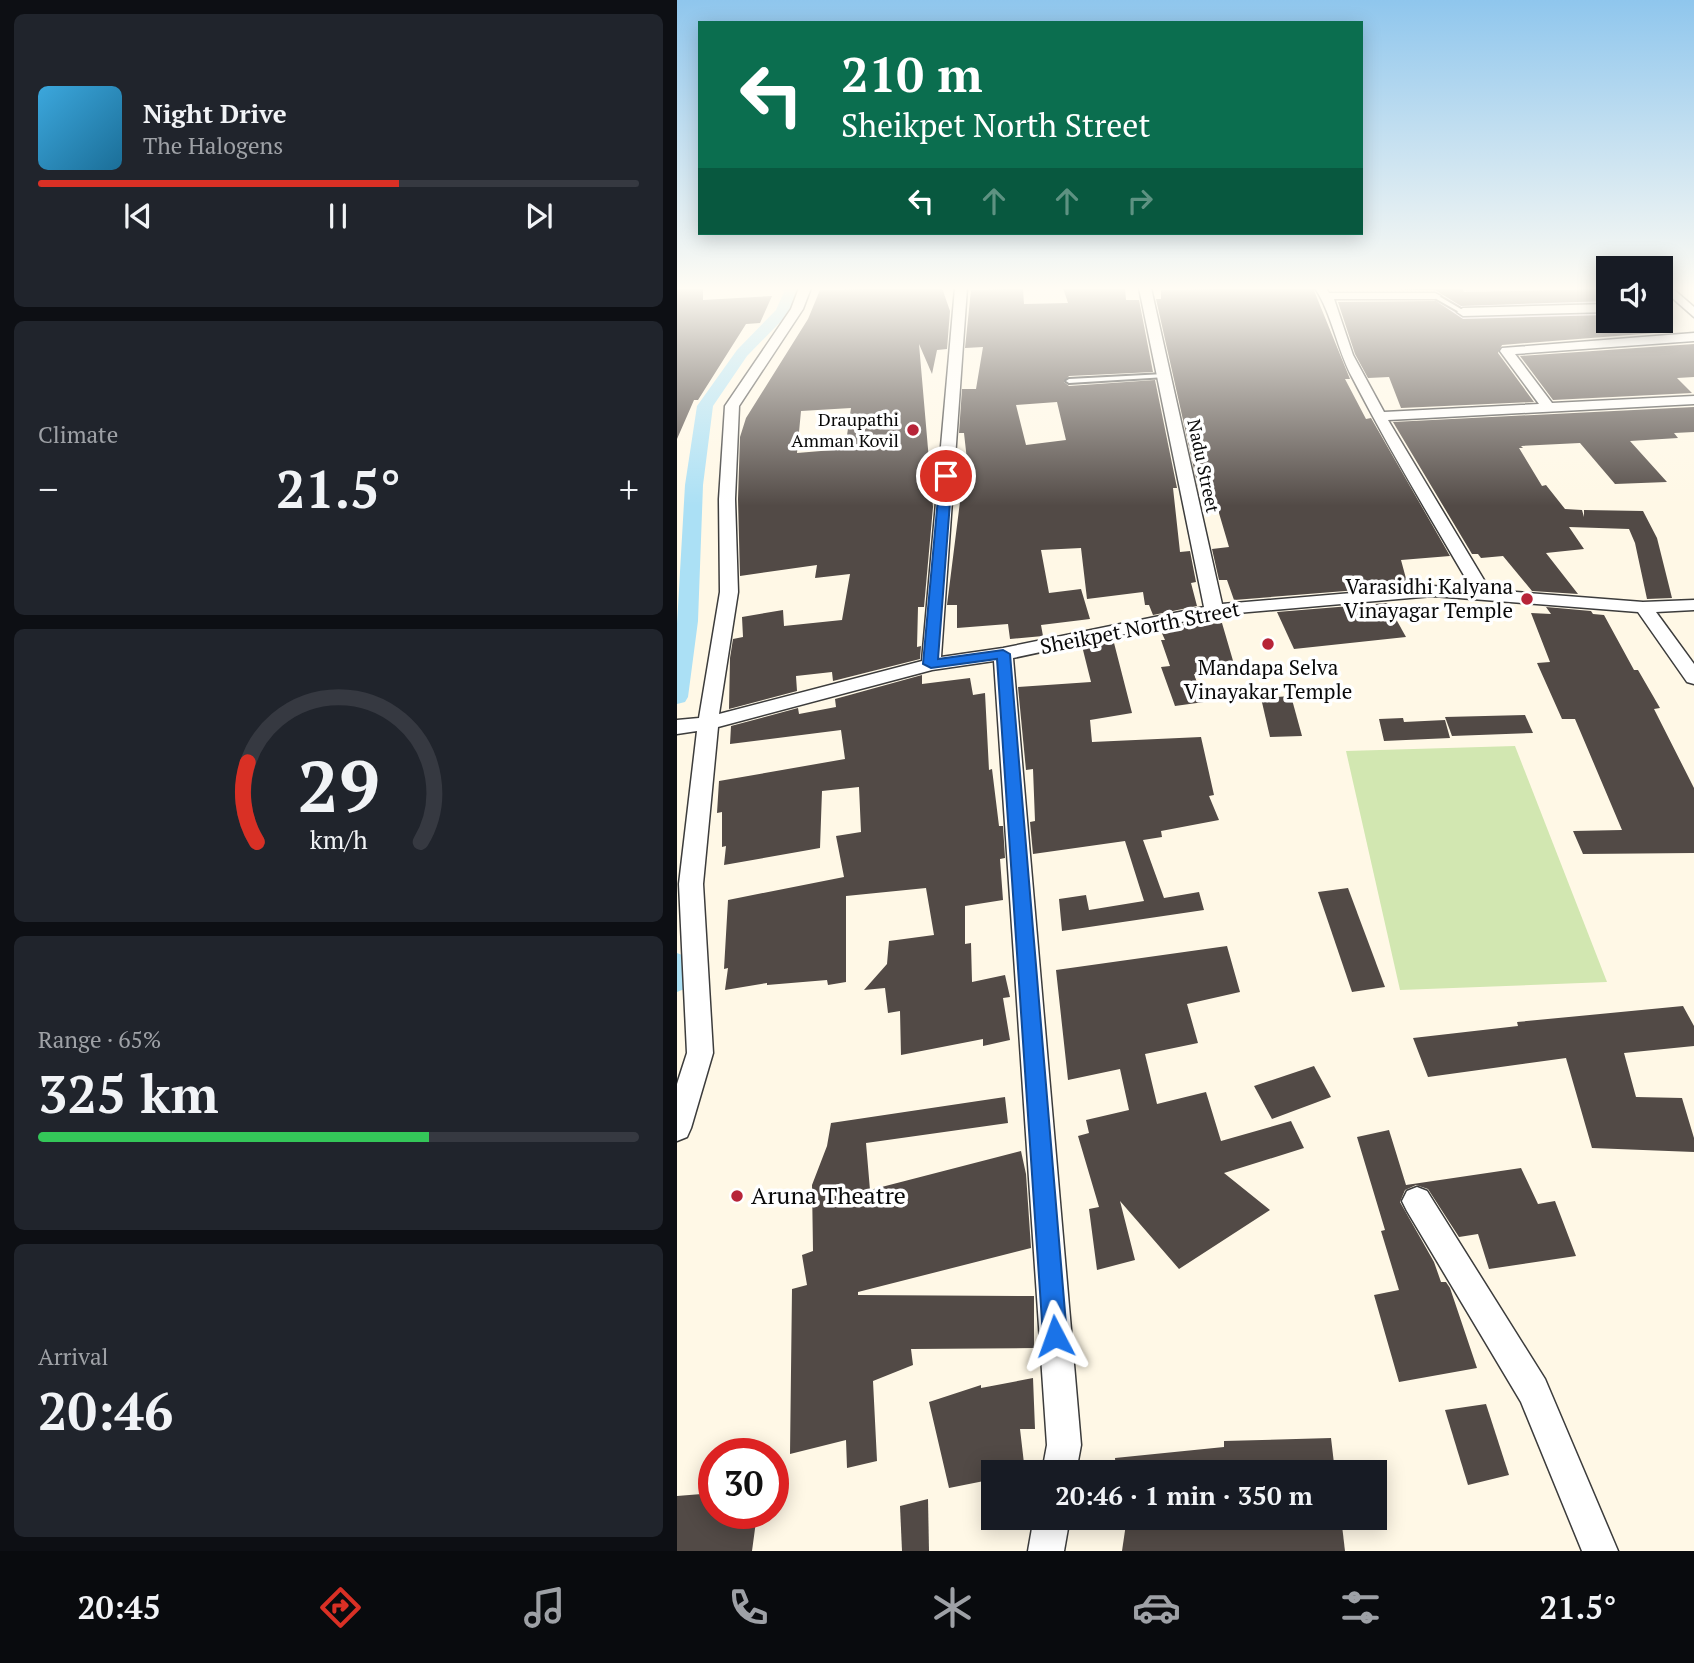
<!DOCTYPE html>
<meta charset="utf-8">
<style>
body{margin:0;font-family:"PT Serif",serif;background:#20242c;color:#f1f3f6;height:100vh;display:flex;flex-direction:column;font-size:26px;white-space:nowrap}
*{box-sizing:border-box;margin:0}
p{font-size:23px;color:#9ea1a6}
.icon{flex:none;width:38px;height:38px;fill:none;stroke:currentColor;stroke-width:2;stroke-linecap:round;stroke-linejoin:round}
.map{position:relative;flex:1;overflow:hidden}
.sheet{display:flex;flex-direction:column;gap:14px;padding:14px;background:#0d0f14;width:677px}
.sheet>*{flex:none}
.guide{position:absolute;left:21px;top:21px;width:665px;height:214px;border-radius:0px;box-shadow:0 4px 18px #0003;background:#0b6e4f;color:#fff;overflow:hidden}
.buttons{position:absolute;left:919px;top:256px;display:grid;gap:14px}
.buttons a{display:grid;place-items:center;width:77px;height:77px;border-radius:0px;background:#171b24;box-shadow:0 4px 18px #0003;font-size:35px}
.speed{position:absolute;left:21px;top:1438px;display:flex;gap:14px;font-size:35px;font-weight:700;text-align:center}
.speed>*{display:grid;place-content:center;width:91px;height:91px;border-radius:50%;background:#171b24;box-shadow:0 4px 18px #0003;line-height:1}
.speed .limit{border:10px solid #d22;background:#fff;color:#111}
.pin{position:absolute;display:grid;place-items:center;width:60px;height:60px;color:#fff;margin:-30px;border:4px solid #fff;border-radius:50%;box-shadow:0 2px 7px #0007}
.me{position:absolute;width:77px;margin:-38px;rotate:356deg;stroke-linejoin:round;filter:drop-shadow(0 0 5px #0008)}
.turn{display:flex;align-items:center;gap:24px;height:147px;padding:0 28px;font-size:32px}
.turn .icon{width:91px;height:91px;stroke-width:2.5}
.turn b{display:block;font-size:49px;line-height:60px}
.lanes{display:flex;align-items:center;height:66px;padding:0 28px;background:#0003;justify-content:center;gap:35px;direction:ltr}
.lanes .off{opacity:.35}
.big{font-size:52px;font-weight:700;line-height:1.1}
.sheet .card{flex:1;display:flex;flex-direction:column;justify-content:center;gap:10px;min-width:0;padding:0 24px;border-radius:10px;background:#20242c}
.sheet .dial{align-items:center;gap:0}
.dial svg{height:182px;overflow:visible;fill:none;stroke:#363941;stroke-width:7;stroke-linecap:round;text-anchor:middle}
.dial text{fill:#f1f3f6;stroke:none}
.song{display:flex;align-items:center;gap:21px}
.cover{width:84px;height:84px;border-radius:10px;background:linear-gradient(135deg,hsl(200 70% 55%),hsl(200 70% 35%))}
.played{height:7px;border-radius:4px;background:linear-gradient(90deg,#d93025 60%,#363941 60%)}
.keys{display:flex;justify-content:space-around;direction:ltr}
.heat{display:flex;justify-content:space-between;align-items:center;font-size:38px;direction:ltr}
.charge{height:10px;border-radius:5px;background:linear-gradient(90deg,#34c759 65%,#363941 0)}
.trip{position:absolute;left:304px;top:1460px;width:406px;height:70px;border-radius:0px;background:#171b24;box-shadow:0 4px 18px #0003;font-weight:700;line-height:70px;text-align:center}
.menu{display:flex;height:112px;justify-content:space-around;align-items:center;background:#090b0e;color:#9ea1a6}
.menu .icon{width:49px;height:49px}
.menu .current{color:#d93025}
.menu b{font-size:32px;color:#f1f3f6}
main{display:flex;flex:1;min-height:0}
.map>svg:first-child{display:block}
.industrial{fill:#e7dde9}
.green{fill:#d2e7b1}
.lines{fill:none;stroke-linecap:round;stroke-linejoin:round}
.canal{fill:#abe0f5;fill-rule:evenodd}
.building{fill:#524a46;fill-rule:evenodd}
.lane-casing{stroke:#3c3c3c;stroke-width:4}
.street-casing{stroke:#3c3c3c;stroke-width:3}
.lane{fill:#fff;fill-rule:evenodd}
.street{fill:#fff;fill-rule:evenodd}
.route{fill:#1a73e8;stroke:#114b97;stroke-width:2}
.poi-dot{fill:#b72438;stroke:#fff;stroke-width:2.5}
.labels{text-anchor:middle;stroke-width:7;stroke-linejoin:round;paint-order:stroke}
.far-poi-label{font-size:18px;fill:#090909;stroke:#fff;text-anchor:end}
.far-street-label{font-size:18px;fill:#090909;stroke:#fff}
.poi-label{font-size:21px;fill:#090909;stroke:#fff;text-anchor:end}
.street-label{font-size:21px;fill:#090909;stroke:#fff}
.near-poi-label{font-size:24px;fill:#090909;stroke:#fff;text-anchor:start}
</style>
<main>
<section class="sheet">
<div class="card">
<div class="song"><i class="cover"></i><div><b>Night Drive</b><p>The Halogens</p></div></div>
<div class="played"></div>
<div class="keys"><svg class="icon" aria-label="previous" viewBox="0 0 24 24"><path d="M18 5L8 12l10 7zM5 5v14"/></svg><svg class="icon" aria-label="pause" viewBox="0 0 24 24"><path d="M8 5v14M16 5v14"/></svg><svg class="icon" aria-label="next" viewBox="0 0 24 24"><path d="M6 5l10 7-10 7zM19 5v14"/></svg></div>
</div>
<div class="card"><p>Climate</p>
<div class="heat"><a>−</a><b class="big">21.5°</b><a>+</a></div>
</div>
<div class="card dial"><svg viewBox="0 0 100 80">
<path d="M14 69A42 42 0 1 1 86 69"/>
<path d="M14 69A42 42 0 0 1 10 34" stroke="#d93025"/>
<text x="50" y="56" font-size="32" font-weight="700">29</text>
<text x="50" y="72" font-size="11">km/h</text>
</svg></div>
<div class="card"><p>Range · 65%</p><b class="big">325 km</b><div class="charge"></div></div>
<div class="card"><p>Arrival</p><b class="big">20:46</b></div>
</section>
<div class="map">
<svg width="1017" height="1551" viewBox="0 0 1017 1551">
<rect width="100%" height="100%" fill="#fff8e6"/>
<!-- industrial -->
<polygon class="industrial" points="755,288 931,288 931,317 766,324"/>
<!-- green -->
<polygon class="green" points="838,746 930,982 723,990 669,751"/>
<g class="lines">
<!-- canal -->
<g class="canal">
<polygon points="105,288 119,288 121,291 110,315 70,356 36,406 26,485 21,621 11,697 8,702 0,704 0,624 8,485 20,406 60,350 99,310 107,292"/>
<path d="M0,953L10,957C16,968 16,977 10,988L0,992Z"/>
</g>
</g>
<!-- building -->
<g class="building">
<polygon points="0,288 26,288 26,300 95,296 83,323 69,324 21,400 17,400 0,439"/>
<path d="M265,288L273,311L270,349L260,350L255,374L242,344L256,507L247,607H241L240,647L244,646L243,659L156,681L155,672L119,676L120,691L52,709L53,658L56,639L66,637L65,617L106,610L107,626L165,620L173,574L138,578L140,565L63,576L61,499L63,437L69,418L131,319L143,290ZM174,408L168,449L120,453L124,411Z"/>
<path d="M386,288H448L449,300H462L476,372L392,376L387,382L392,386L478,380L500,488H496L503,552L513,551L519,582L514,583L520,606L476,615L472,605H468L466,592L410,599L404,548L364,550L372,593L404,589L413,619L364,625L366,636L333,639L331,624L280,628V605H270L287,470L291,469L287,433H282L285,389H299L306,347L288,348L294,290L346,289L347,304L391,303ZM380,402L389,440L349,445L339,405Z"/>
<polygon points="636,288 673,379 668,379 689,419 694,418 773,556 724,560 731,586 557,600 550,580 542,580 535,549 552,547 534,486 521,487 479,299 484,299 484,290"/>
<polygon points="652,288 785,288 787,292 931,289 931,301 784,306 758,290"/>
<polygon points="759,301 786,319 931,315 931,320 977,320 990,332 825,345 821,353 857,402 724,408 712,377 691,378 678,354 661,302"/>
<polygon points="1017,344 1017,377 1000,378 1015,393 876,400 843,356"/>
<polygon points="1017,407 1017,432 997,433 1001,438 953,441 990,482 938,484 903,443 844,446 846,448 842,448 865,486 869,485 888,509 905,510 907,517 907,510 966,511 980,538 995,598 970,599 958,543 952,529 892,527 907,549 869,553 901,594 855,591 826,556 804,558 801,554 795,554 716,422"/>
<polygon points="710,603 729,637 617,649 600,612"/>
<polygon points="869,607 914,611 916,614 927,615 957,670 961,670 983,708 977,709 1017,788 1017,853 906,854 896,831 945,830 898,719 885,719 860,663 873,662 854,613 874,614"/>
<polygon points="524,620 525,624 545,623 559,671 517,674 527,702 498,706 484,667 493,666 484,640 488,640 483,629"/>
<polygon points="436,639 455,713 413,720 415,742 524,737 537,795 532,796 542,820 484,831 485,837 466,840 487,898 522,892 527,910 385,931 382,899 409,895 412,910 467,901 448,841 356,854 353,822 358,821 356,769 349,770 341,687 414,682 405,646"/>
<polygon points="245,675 245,684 293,678 296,695 308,693 312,770 315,769 322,826 326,826 328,858 323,859 326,900 288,906 288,944 294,943 295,982 328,975 333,997 326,998 333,1040 306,1046 306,1039 224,1055 223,1011 211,1013 208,988 187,990 210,964 212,941 257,935 249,888 169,896 169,982 151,985 150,980 90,985 90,983 48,990 51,968 47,969 51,900 167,877 159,836 184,832 182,787 145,791 143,848 47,865 49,846 45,847 45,812 40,813 42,781 168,759 164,730 53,744 54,726 121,708 122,714 159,707 158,699"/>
<polygon points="614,696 625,736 593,737 584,698"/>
<polygon points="848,715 856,733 775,736 768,717"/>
<polygon points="726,718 727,722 768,720 773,738 707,741 702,719"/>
<polygon points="671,888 708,987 675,992 641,892"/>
<polygon points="550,946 563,992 510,1004 521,1043 468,1054 480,1104 529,1092 544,1141 614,1121 627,1148 547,1173 593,1210 502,1269 443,1201 458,1260 420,1270 412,1209 422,1207 401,1136 412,1133 409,1120 452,1110 443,1069 391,1080 379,970"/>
<polygon points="1006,1006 1017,1026 1017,1046 947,1053 959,1097 1005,1098 1017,1138 1017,1152 915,1148 889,1058 751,1077 736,1038 841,1026 840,1022"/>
<polygon points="637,1066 654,1097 595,1119 577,1086"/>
<polygon points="328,1097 331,1123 189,1143 193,1190 344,1151 349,1174 354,1248 181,1292 181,1295 357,1296 357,1348 234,1349 236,1365 196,1381 200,1461 170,1468 169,1440 113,1454 115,1289 130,1285 125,1255 136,1251 135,1185 150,1146 154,1123"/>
<polygon points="712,1130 729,1185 844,1168 861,1204 878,1201 899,1256 812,1269 801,1234 782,1237 751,1189 739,1185 728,1190 723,1202 757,1262 764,1282 769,1282 773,1288 800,1368 722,1382 697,1295 722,1290 704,1231 708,1230 680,1137"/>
<polygon points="356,1378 358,1429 343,1429 348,1472 317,1472 317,1479 272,1488 252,1402 304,1385 304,1388"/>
<polygon points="809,1404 832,1475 791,1485 768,1410"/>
<polygon points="654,1438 658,1472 439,1472 438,1458 547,1447 547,1441"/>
<polygon points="37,1493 37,1514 80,1514 75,1551 0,1551 0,1496"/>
<polygon points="251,1499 252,1551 225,1551 223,1506"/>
<polygon points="450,1517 664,1517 668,1551 445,1551"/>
</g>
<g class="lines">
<defs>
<g id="lane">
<polygon points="756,295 760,295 789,312 784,313 756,297"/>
<polygon points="487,374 490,376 489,377 392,383 389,381 392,379"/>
</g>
<g id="street">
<path d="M122,288H134L126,309L62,406L58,499L61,592L42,714L245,661L278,288H290L264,657L326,648L527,607L462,288H474L545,604L756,586L795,589C754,519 712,449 675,377C660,349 655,314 638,288H649L652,293H758L764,296L758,299H657L676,355L707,412L862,404L823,351L825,348L1017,333V341L838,354L875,403L1017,396V404L711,420L813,590L966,602L1017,600V610L979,612L1017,664V684L1010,682L961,612L756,596L537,615L336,658L404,1445L399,1472H365L370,1445L317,661L255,670L41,727L26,884L36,1053L14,1128L10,1137L0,1141V1084L10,1053L2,884L20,731L0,734V720L22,718L43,592L42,499L48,406L114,309Z"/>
<polygon points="984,288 995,288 1017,307 1017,317"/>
<polygon points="931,304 931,312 786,316 780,312 786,308"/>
<polygon points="740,1187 750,1191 868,1379 941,1551 905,1551 844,1402 730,1211 725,1201 730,1191"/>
<polygon points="357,1517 393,1517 387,1551 351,1551"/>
</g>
</defs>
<!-- lane casing -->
<use href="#lane" class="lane-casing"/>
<!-- street casing -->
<use href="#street" class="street-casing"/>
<!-- lane -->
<use href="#lane" class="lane"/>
<!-- street -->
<use href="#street" class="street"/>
</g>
<!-- sky -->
<linearGradient id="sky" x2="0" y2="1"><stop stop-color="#8fc6ed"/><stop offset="0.57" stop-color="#fffcf4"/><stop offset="1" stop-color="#fffcf4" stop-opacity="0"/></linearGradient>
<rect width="1017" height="506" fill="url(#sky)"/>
<!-- route -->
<polygon class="route" points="269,473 275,476 261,659 326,650 333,654 390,1336 387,1345 378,1348 370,1345 366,1336 320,659 254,668 246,664 263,476"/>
<!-- markers -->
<g class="poi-dot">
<circle cx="236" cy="430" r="7"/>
<circle cx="850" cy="599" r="7"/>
<circle cx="591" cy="644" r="7"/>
<circle cx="60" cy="1196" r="7"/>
</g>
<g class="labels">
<!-- far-poi labels -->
<g class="far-poi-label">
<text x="222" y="426">Draupathi<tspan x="222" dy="21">Amman Kovil</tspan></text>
</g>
<!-- far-street labels -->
<g class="far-street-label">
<text transform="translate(526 466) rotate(78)" y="6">Nadu Street</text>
</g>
<!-- poi labels -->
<g class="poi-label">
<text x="836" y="594">Varasidhi Kalyana<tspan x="836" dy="24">Vinayagar Temple</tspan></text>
<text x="591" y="675" text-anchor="middle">Mandapa Selva<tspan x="591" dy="24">Vinayakar Temple</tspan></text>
</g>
<!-- street labels -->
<g class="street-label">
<text transform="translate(463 628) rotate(-11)" y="7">Sheikpet North Street</text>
</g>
<!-- near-poi labels -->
<g class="near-poi-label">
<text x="74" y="1204">Aruna Theatre</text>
</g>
</g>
</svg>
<div class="buttons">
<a><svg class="icon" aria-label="sound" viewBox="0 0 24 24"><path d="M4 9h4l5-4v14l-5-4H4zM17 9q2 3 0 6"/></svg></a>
</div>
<div class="speed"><div class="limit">30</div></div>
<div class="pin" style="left:269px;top:476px;background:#d93025"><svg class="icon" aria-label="arrive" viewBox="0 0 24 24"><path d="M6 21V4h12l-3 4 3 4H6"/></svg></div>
<svg class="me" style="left:378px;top:1336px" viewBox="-20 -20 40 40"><path d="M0-17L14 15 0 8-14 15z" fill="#1a73e8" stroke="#fff" stroke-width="4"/></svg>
<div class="trip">20:46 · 1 min · 350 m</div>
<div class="guide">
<div class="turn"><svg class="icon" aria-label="left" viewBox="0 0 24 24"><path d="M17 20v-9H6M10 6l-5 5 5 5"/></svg><div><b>210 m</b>Sheikpet North Street</div></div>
<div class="lanes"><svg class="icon" aria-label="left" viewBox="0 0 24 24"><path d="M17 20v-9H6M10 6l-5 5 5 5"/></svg><svg class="icon off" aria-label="ahead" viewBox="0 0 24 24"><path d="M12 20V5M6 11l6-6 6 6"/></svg><svg class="icon off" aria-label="ahead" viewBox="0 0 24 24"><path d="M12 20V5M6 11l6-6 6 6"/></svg><svg class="icon off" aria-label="right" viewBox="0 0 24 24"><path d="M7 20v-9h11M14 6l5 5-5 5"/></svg></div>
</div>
</div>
</main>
<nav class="menu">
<b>20:45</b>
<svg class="icon current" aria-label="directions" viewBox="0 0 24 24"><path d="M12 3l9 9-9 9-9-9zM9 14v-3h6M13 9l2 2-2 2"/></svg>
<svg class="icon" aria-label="music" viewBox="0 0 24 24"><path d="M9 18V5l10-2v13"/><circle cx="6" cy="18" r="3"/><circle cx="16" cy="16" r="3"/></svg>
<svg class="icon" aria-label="phone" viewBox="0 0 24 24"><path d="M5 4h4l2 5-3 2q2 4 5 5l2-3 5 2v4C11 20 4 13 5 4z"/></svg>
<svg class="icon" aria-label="climate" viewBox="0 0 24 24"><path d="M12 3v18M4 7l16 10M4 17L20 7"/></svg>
<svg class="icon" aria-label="car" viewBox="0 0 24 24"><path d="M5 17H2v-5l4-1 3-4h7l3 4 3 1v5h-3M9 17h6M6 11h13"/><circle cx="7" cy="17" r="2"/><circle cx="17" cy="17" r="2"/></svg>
<svg class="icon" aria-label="filters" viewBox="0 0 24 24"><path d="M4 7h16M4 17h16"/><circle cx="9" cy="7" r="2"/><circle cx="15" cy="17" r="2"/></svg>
<b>21.5°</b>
</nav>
